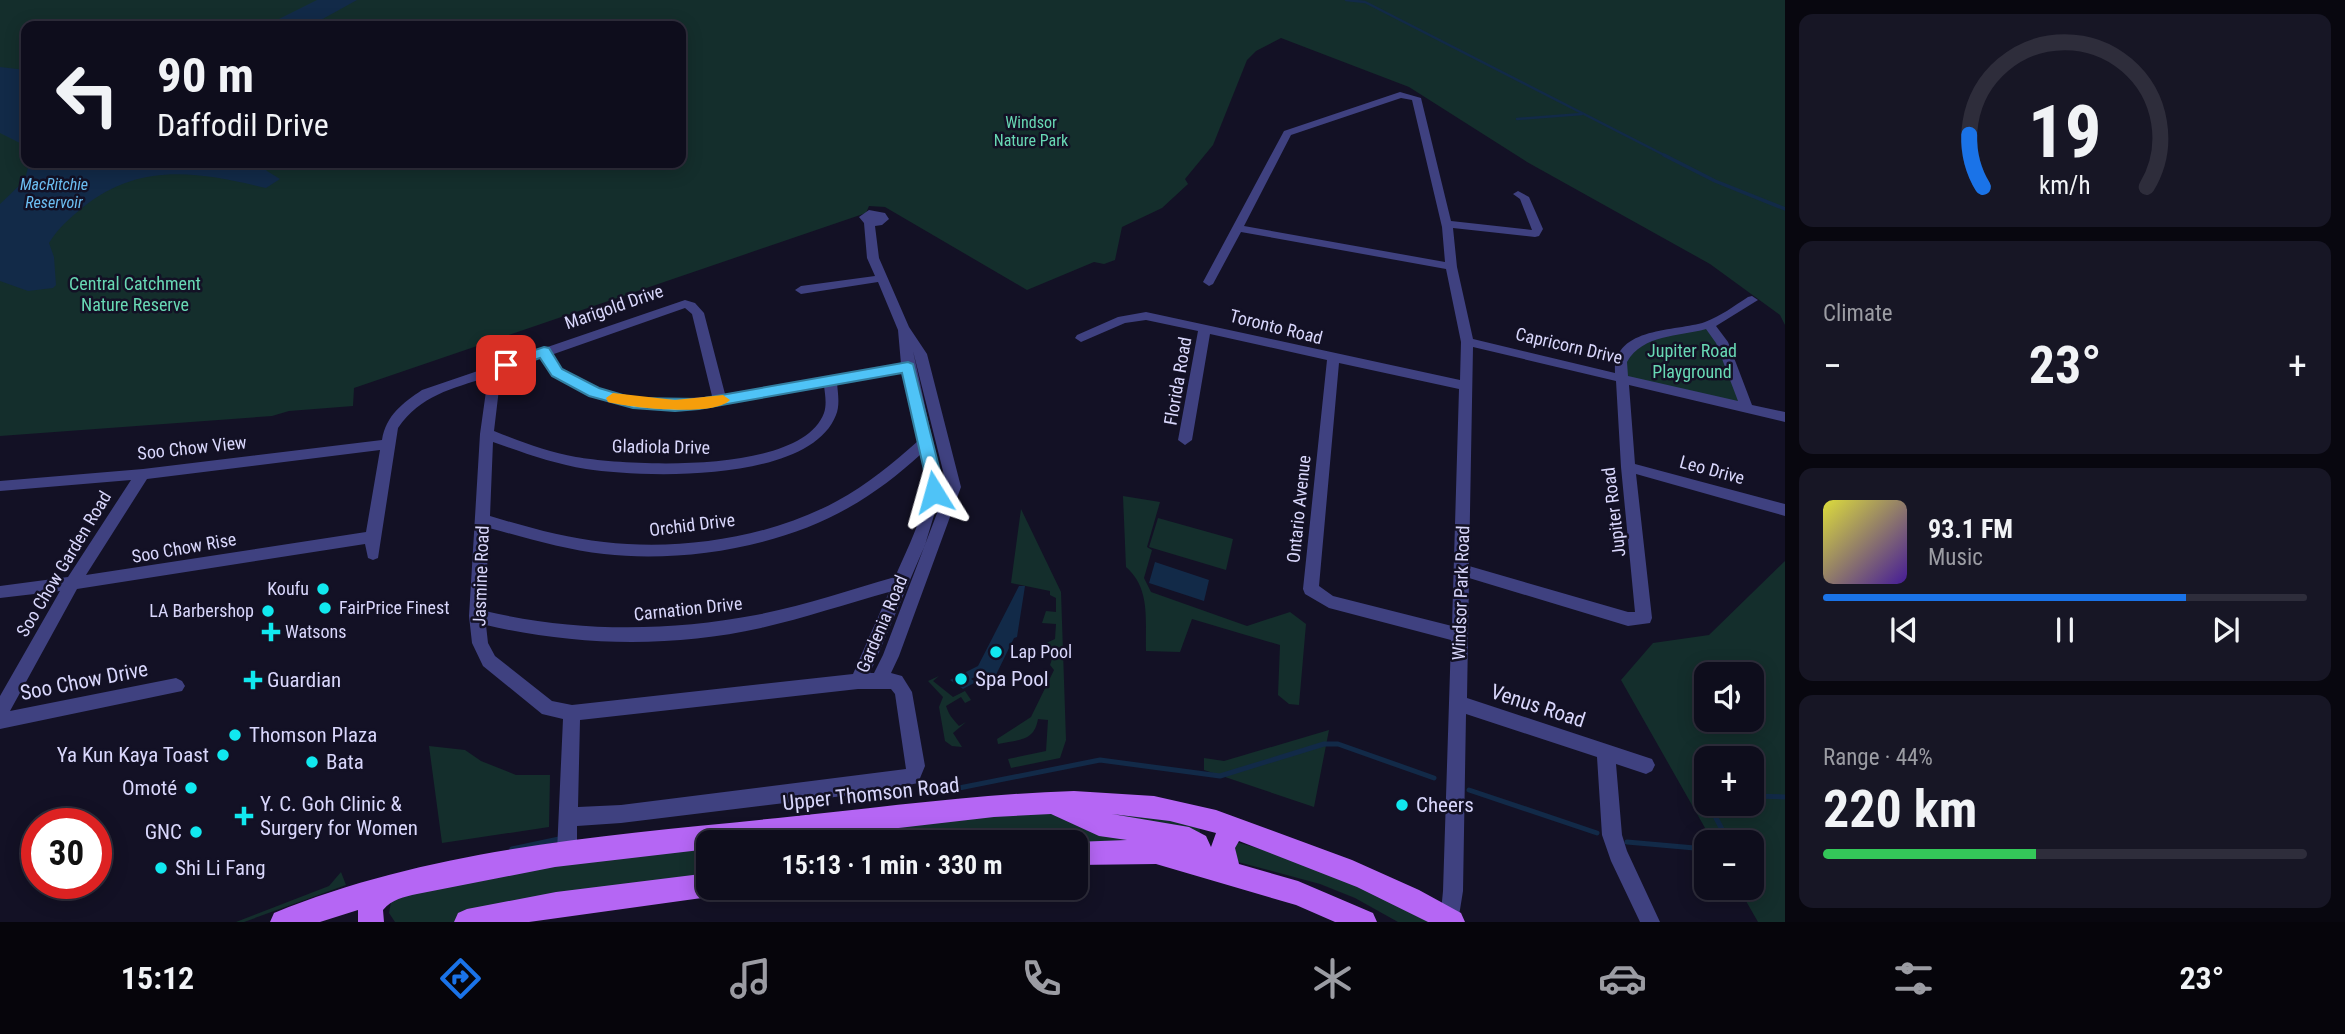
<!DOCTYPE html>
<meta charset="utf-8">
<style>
body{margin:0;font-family:"Roboto Condensed",sans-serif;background:#171625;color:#f1f3f6;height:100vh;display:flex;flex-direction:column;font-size:26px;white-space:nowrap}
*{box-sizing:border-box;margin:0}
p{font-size:23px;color:#9b9ca3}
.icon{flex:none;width:38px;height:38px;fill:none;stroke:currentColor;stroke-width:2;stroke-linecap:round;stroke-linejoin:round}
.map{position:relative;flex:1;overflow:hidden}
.drawer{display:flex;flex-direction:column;gap:14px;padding:14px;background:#08070f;width:560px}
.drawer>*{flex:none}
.hud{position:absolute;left:21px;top:21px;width:665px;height:147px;border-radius:14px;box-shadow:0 4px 18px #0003,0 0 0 2px #2e2d3b;background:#0e0d1c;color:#f1f3f6;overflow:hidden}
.tools{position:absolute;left:1694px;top:662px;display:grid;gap:14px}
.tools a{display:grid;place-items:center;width:70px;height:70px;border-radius:14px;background:#0e0d1c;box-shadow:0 4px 18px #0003,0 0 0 2px #2e2d3b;font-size:35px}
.speed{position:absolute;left:21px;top:808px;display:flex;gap:14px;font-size:35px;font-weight:700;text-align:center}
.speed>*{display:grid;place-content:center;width:91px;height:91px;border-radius:50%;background:#0e0d1c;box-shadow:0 4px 18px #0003,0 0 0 2px #2e2d3b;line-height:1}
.speed .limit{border:10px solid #d22;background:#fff;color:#111}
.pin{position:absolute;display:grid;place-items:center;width:60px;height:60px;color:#fff;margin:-30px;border-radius:14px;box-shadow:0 4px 10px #0006}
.me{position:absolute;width:77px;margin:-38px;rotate:352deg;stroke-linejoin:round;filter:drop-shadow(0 0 5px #0008)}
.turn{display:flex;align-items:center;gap:24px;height:147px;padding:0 21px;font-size:32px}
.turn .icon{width:91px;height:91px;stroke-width:2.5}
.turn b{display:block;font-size:49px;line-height:60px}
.big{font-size:52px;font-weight:700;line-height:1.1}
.drawer .widget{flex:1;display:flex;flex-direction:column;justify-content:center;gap:10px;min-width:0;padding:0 24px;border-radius:14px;background:#171625}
.drawer .dial{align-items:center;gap:0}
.dial svg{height:182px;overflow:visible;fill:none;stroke:#2e2d3b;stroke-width:7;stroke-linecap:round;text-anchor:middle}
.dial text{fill:#f1f3f6;stroke:none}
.song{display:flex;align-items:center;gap:21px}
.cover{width:84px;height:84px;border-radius:10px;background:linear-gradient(135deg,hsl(60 70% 55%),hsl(260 70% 35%))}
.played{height:7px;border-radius:4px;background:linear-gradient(90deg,#1a73e8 75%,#2e2d3b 75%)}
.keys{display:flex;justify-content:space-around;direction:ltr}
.heat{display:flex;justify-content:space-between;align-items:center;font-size:38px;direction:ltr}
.charge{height:10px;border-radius:5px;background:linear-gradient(90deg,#34c759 44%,#2e2d3b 0)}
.trip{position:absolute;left:696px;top:830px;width:392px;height:70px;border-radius:14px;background:#0e0d1c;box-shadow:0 4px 18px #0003,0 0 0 2px #2e2d3b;font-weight:700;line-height:70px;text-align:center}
.tabs{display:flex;height:112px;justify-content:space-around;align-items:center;background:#06050b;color:#9b9ca3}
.tabs .icon{width:49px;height:49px}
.tabs .current{color:#1a73e8}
.tabs b{font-size:32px;color:#f1f3f6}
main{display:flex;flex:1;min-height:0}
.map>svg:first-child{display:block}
.green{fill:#142e2c;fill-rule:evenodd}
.water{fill:#122a48}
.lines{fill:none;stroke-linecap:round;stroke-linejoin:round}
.stream-far2{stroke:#122a48;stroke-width:2.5}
.stream-far1{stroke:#122a48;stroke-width:3.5}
.stream{stroke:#122a48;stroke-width:5}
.street{fill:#3f4180;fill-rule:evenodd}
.primary{fill:#b566f4;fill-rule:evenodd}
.route{fill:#4fc3f7;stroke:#337fa1;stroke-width:2}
.slow{fill:#f59e0b}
.poi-dot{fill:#11e8ef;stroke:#131125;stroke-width:2.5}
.labels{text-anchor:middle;stroke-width:5;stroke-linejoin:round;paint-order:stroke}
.far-park-label{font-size:16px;fill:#68d8b4;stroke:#131125}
.far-water-label{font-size:16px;font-style:italic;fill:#6dc0f5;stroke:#131125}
.park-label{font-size:18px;fill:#68d8b4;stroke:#131125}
.street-label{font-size:18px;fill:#d9d7fc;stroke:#131125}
.poi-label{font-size:18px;fill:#d9d7fc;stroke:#131125;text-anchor:start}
.near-poi-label{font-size:21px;fill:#d9d7fc;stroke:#131125;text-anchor:start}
.near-street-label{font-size:21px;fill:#d9d7fc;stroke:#131125}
</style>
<main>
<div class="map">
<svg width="1785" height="922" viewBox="0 0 1785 922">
<rect width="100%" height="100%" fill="#131125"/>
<!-- green -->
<g class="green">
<path d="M0,0H1785V325L1780,315L1710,264L1527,162L1409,87L1281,38L1256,51L1247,60L1213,145L1185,179L1188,184L1162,208L1122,227L1115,260L1104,264L1094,262L1027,290L885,207L869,206L866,213L354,388L353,406L289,411L272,416L0,436ZM26,26H681V163H26Z"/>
<polygon points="1709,325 1747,408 1620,377 1634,344"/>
<path d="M1123,496L1160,502L1147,547L1152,550L1144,578L1151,592L1247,626L1290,612L1306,624L1299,705L1289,704L1278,695L1280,645L1192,619L1180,652L1146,651C1145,620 1151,589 1126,567Z"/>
<path d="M1021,509L1061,592L1066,740L1060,758L1011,768L1008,759L1046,751L1048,720L1038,719C1034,742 1019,739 998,744L997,739L1031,717L1054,670L1050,665L1054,653L1044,648V644L1055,639L1056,624L1042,623L1046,611L1056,612V598L1050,595V591L1011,583Z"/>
<polygon points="1158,518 1233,539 1226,570 1149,547"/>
<path d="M1785,561V922H1758L1738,887H1752V842H1713L1621,680L1653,643L1709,635ZM1706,674H1752V719H1706ZM1706,758H1752V803H1706Z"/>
<path d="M939,676L933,681L953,697L965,691L971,700L965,703L961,697L946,706C949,715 952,718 959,726L966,722L953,733L962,747L952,746L945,741L939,707L943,697L928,681Z"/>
<polygon points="1329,730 1314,807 1204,770 1204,758 1224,761"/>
<polygon points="429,746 465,750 481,761 516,775 550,775 549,827 442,843"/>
<polygon points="1016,804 1198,816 1204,864 1076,853 1076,842 709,842 709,885 556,904 454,922 395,922 389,913 392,897 567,852"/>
<polygon points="1233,841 1328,869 1430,922 1398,922 1355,898 1320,884 1238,862"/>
<polygon points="341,872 346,885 244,922 236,922 329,886"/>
</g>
<!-- water -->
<g class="water">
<polygon points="317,0 357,0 310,26 265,26"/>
<polygon points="0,67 26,70 26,146 0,133"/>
<path d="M29,163H260L267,171L280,179L266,188C199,172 140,161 82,208C69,219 58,228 49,243L54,257L56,285L53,288L28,291L0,281V204L25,180Z"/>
<polygon points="1155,562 1209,580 1204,601 1149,583"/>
<polygon points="1019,586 1025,586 1017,637 1014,638 992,683 978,675 971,679 976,682 963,689 950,680 978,666"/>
</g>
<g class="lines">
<!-- stream-far2 -->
<g class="stream-far2">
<polyline points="1346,0 1365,2 1668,157"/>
<polyline points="1517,119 1582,114"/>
</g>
<!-- stream-far1 -->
<polyline class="stream-far1" points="1664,155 1715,181 1785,209"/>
<!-- stream -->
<g class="stream">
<polyline points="1469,790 1597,833"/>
<polyline points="939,792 1100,760 1220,776 1324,744 1338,744 1434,778"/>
<polyline points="1752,796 1785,797"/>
<polyline points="1708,803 1724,833 1724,842"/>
<polyline points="1627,842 1706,849"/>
<polyline points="512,849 559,839"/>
</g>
<!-- street -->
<g class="street">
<path d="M1400,92L1421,98L1451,221L1532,230L1520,199L1513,194L1518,191L1529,197L1543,229L1539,236L1535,237L1453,228L1457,267L1473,339L1615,373C1613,326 1675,332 1705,322C1721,316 1734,306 1748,297L1752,296L1758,300L1716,326L1728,342L1752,405L1785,412V422L1629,385L1635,464L1785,504V516L1636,474L1652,618L1650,623L1628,626L1469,578L1467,698L1652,759L1655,765L1652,771L1646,774L1616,764L1622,835L1627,851L1660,922H1640L1611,861L1602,835L1597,757L1466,714L1463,891L1458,922H1440L1443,891L1451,640L1329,608L1305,594L1303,589L1327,360L1210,334L1192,440L1185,445L1178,440L1198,331L1146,320L1125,323L1081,342L1075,338L1077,335L1118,317L1146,312L1460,380L1461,342L1446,269L1241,232L1213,284L1209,286L1203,282L1284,131ZM1401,98L1412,100L1442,227L1445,262L1244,226L1291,135ZM1706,329L1716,343L1738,401L1628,376L1627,362C1643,334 1678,337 1706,329ZM1473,347L1616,381L1621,467L1635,612H1628L1469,566ZM1339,363L1459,389L1452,626L1333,596L1319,586Z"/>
<path d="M869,210L885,213L889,219L882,225L875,226L879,258L909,327L927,354L961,487L899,656L891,673L902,676L912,692L925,766L918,783L876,792L621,823L577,826V852L574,859L567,862L560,859L557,852L563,719L542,714L483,666L472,643L469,616L480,434L488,377C451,389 421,395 398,428L378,558L373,560L368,558L365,544L77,589L10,711L176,678L182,681L185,686L182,691L0,729V696L60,591L0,598V586L68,577L131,480L0,491V481L143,469L382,440C386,415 403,403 422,390L685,300L695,303L704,313L725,394L901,364L898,330L878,282L801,294L795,290L801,286L875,276L867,258L864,223L859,217ZM685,308L692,314L712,396C663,402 582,403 551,355ZM913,351L947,487L883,655L874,673H870L925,545L941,492V479ZM540,358C552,376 567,385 587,393C663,424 747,400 824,386C825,394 827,404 824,413C801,475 629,466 576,457C548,452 521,442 494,431L501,372ZM903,372L918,441C893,463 867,485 837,501C769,538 680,551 604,542C565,538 527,527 490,516L493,442C524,453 554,464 586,469C645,478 810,483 836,415C840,405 838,394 837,383ZM380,450L366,532L86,575L147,479ZM921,454C924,467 929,480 927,493C921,521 907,550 895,577C849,590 803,606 756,615C666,632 574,632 485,611L489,528C527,538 565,550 604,554C682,563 780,547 848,508C875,493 899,474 921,454ZM889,592L853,674L572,705L552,701L495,656L488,643L486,625C575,646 671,648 761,628C804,618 846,604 889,592ZM858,689H891L895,694L906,769L621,805L578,807L580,720Z"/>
</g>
<!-- primary -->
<g class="primary">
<path d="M1074,791L1154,796L1216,810L1352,860L1419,890L1461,913L1465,922H1428L1357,887L1239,841L1235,848L1239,864L1298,881L1373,913L1377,922H1335L1296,905L1156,864L1076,865V842H1074L1127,840L1099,836L1051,814L994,817L777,842H709V849L555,867L417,894C404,897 392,899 383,910L384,922H358V910L320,922H270L274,913C432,848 610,835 778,818C877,808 975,794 1074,791ZM1112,814L1170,821L1216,833L1211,847L1206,836L1189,827Z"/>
<polygon points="709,873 709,887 720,887 718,894 709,897 529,922 454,922 458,913 467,909 556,892"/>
</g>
</g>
<!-- route -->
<polygon class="route" points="544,347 549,348 562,369 599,388 633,398 699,399 908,362 913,364 942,479 942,492 934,498 925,492 926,479 902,373 699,409 675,411 633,408 589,396 552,376 540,358 506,370 499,365 501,361"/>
<!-- slow -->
<path class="slow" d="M613,393L675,400L723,395L730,400C715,417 631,408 608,402L606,398Z"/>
<!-- markers -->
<g class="poi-dot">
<circle cx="323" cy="589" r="7"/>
<circle cx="325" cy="608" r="7"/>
<circle cx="268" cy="611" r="7"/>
<path d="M267.5 621.5h7v7h7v7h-7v7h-7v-7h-7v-7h7z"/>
<circle cx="996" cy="652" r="7"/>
<circle cx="961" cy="679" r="7"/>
<path d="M249.5 669.5h7v7h7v7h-7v7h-7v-7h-7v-7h7z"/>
<circle cx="235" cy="735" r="7"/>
<circle cx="223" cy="755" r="7"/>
<circle cx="312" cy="762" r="7"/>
<circle cx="191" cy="788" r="7"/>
<circle cx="1402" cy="805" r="7"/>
<path d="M240.5 805.5h7v7h7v7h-7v7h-7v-7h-7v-7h7z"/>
<circle cx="196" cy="832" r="7"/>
<circle cx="161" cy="868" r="7"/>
</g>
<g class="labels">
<!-- far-park labels -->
<g class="far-park-label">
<text x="1031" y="128">Windsor<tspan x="1031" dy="18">Nature Park</tspan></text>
</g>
<!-- far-water labels -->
<g class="far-water-label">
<text x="54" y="190">MacRitchie<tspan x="54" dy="18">Reservoir</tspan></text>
</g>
<!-- park labels -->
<g class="park-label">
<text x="135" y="290">Central Catchment<tspan x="135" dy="21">Nature Reserve</tspan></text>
<text x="1692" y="357">Jupiter Road<tspan x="1692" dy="21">Playground</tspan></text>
</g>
<!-- street labels -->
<g class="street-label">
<text transform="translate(614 307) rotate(-19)" y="6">Marigold Drive</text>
<text transform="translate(1276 327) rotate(14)" y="6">Toronto Road</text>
<text transform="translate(1569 346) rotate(13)" y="6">Capricorn Drive</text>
<text transform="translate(1178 381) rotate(-80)" y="6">Florida Road</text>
<text transform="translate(661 447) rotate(1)" y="6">Gladiola Drive</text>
<text transform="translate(192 448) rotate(-6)" y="6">Soo Chow View</text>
<text transform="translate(1712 470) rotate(15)" y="6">Leo Drive</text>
<text transform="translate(1299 509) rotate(-84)" y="6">Ontario Avenue</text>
<text transform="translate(1614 512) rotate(-97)" y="6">Jupiter Road</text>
<text transform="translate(692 525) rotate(-7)" y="6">Orchid Drive</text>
<text transform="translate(184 548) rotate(-10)" y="6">Soo Chow Rise</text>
<text transform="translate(64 564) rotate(-59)" y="6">Soo Chow Garden Road</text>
<text transform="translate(481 576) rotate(-88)" y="6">Jasmine Road</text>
<text transform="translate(1461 593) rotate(-88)" y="6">Windsor Park Road</text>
<text transform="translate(688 609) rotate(-6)" y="6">Carnation Drive</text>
<text transform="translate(882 624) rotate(-67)" y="6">Gardenia Road</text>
</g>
<!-- poi labels -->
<g class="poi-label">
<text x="309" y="595" text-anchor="end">Koufu</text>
<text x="339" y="614">FairPrice Finest</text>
<text x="254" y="617" text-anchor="end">LA Barbershop</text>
<text x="285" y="638">Watsons</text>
<text x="1010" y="658">Lap Pool</text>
</g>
<!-- near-poi labels -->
<g class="near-poi-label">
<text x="975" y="686">Spa Pool</text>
<text x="267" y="687">Guardian</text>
<text x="249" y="742">Thomson Plaza</text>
<text x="209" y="762" text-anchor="end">Ya Kun Kaya Toast</text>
<text x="326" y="769">Bata</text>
<text x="177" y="795" text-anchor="end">Omoté</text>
<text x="260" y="811">Y. C. Goh Clinic &amp;<tspan x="260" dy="24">Surgery for Women</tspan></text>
<text x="1416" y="812">Cheers</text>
<text x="182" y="839" text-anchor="end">GNC</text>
<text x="175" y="875">Shi Li Fang</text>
</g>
<!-- near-street labels -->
<g class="near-street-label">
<text transform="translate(84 681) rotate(-11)" y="7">Soo Chow Drive</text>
<text transform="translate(1538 706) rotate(18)" y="7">Venus Road</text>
<text transform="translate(871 794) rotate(-6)" y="7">Upper Thomson Road</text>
</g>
</g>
</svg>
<div class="tools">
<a><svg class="icon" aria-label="sound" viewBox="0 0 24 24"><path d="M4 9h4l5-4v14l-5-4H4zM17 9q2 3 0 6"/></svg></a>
<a>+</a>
<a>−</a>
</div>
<div class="speed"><div class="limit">30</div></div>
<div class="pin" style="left:506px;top:365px;background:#d93025"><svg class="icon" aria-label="arrive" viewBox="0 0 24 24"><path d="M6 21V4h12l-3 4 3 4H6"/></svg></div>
<svg class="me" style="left:934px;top:492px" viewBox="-20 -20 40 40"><path d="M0-17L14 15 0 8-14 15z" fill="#4fc3f7" stroke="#fff" stroke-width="4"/></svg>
<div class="trip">15:13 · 1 min · 330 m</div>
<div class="hud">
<div class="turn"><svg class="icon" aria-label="left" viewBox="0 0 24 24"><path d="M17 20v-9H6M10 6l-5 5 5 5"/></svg><div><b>90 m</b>Daffodil Drive</div></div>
</div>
</div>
<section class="drawer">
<div class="widget dial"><svg viewBox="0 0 100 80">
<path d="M14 69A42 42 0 1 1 86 69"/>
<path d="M14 69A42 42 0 0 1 8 46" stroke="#1a73e8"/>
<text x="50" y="56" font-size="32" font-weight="700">19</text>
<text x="50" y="72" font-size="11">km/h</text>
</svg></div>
<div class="widget"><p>Climate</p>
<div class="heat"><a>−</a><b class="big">23°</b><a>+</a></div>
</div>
<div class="widget">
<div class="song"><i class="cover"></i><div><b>93.1 FM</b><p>Music</p></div></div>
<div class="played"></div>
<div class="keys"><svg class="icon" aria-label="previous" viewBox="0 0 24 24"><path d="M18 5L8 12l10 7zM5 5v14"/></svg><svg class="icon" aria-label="pause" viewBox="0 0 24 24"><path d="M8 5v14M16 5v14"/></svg><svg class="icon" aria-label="next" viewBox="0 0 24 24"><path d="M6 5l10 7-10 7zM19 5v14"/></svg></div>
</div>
<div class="widget"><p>Range · 44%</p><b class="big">220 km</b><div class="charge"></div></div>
</section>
</main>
<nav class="tabs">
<b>15:12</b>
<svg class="icon current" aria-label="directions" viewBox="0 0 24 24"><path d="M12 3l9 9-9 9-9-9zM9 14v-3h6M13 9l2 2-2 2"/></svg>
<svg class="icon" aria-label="music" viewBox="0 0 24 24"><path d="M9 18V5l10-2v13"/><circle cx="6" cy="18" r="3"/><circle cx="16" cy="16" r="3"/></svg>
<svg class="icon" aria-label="phone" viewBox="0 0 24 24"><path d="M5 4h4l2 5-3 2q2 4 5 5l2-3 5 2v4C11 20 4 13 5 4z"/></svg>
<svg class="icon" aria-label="climate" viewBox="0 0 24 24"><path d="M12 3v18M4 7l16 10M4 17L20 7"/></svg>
<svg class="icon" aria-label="car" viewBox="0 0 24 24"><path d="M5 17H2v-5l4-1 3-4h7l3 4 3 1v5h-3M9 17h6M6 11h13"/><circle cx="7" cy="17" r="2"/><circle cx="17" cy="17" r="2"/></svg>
<svg class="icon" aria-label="filters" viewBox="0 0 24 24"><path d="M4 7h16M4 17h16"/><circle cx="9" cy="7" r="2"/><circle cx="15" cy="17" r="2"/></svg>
<b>23°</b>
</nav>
